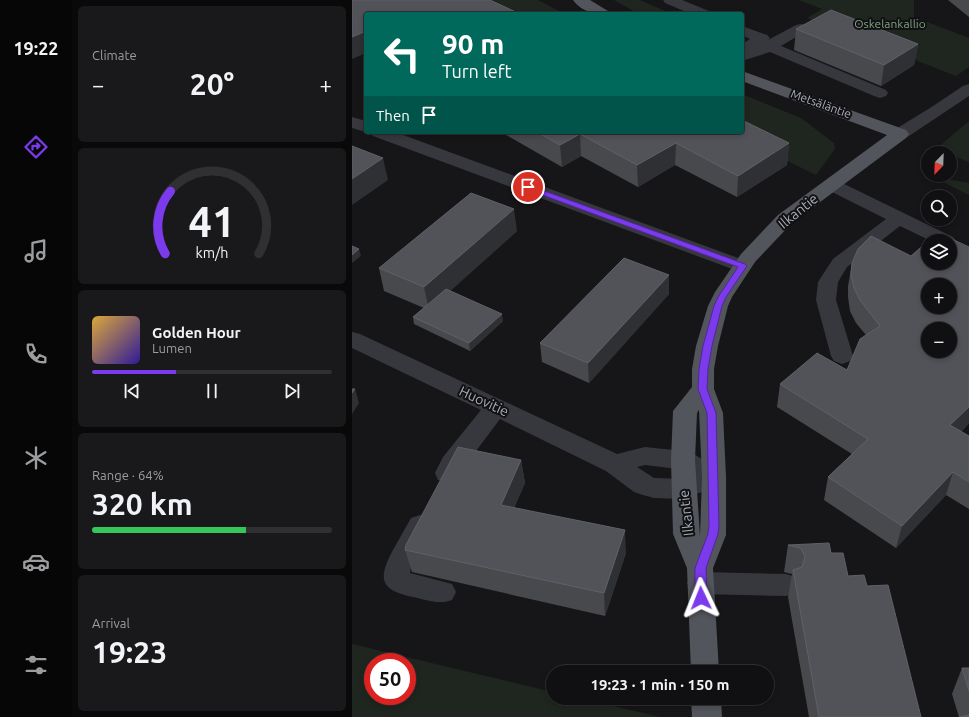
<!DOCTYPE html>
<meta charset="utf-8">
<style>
body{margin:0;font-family:Ubuntu,sans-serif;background:#19191b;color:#f1f3f6;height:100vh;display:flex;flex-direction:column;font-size:15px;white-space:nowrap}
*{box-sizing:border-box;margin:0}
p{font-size:13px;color:#9c9d9f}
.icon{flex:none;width:22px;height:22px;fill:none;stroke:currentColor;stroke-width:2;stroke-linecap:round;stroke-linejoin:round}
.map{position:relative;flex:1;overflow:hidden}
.sheet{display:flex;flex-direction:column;gap:6px;padding:6px;background:#09090a;width:280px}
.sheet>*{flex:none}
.banner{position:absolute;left:12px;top:12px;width:380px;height:122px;border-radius:4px;box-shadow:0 2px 6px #0003,0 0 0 1px #303032;background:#00695c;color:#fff;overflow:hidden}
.needle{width:26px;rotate:203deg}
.buttons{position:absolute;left:569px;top:146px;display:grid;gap:8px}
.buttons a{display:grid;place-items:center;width:36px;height:36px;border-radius:50%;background:#101012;box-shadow:0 2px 6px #0003,0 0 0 1px #303032;font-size:20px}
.speed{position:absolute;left:12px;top:653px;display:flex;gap:8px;font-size:20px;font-weight:700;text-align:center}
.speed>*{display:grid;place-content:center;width:52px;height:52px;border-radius:50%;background:#101012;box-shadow:0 2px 6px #0003,0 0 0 1px #303032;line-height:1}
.speed .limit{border:6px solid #d22;background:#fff;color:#111}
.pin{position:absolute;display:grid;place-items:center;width:34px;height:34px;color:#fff;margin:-17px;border:2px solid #fff;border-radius:50%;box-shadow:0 1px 4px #0007}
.me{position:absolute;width:44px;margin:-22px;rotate:358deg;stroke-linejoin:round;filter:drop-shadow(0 0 3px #0008)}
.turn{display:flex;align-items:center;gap:14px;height:84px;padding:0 12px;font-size:18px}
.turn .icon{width:52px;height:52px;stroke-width:2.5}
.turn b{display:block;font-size:28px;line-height:34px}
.then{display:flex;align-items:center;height:38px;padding:0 12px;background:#0003;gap:8px;font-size:15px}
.big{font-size:30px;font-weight:700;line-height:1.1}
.sheet .card{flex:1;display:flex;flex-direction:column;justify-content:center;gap:6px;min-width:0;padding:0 14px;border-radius:6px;background:#19191b}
.sheet .dial{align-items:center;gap:0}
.dial svg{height:104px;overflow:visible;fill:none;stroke:#303032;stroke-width:7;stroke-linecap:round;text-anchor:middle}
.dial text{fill:#f1f3f6;stroke:none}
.song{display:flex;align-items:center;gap:12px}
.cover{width:48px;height:48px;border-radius:6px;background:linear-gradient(135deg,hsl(40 70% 55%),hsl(250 70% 35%))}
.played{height:4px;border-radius:2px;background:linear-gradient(90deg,#7c3aed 35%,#303032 35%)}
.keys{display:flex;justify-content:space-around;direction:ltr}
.heat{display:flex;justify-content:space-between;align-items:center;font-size:22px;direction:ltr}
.charge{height:6px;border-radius:3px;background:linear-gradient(90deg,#34c759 64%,#303032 0)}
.trip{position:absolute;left:194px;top:665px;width:228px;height:40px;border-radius:20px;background:#101012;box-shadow:0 2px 6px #0003,0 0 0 1px #303032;font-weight:700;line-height:40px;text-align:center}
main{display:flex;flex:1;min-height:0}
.dock{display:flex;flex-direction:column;width:72px;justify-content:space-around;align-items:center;background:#060607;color:#9c9d9f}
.dock .icon{width:28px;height:28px}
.dock .current{color:#7c3aed}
.dock b{font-size:18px;color:#f1f3f6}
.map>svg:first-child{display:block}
.green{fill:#1e261f;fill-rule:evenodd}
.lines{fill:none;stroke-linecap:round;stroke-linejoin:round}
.minor{fill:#37383d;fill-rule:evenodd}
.major{fill:#53555c;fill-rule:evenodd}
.wall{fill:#47494d}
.shaded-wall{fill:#2f3033}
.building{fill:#525359;stroke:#5f6168;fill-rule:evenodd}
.route{fill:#7c3aed;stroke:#51269a}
.labels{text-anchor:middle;stroke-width:4;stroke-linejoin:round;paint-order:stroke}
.far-park-label{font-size:12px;fill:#7fa381;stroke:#111113}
.far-street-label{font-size:12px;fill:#a8adb8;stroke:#111113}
.street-label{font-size:14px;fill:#a8adb8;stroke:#111113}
</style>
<main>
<nav class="dock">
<b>19:22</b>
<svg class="icon current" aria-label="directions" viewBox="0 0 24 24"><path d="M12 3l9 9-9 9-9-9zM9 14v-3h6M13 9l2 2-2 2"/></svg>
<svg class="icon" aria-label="music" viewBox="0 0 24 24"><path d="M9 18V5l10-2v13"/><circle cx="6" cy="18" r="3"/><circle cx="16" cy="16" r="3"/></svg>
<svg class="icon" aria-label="phone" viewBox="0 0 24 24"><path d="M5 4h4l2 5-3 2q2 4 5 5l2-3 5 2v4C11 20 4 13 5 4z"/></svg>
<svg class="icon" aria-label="climate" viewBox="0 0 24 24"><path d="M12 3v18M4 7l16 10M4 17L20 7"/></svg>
<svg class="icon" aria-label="car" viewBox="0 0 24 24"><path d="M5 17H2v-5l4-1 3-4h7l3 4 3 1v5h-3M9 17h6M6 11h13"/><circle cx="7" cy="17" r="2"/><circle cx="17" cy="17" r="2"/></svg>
<svg class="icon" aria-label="filters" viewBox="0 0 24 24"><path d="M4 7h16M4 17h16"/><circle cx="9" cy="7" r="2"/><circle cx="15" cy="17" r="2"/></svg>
</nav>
<section class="sheet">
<div class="card"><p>Climate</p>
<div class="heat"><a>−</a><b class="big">20°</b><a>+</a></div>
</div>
<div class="card dial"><svg viewBox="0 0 100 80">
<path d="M14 69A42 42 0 1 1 86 69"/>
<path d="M14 69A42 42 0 0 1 18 21" stroke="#7c3aed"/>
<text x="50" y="56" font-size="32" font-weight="700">41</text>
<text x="50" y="72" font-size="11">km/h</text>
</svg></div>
<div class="card">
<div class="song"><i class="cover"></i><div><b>Golden Hour</b><p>Lumen</p></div></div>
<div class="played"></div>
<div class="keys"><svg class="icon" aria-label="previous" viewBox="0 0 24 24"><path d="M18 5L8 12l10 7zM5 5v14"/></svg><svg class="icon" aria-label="pause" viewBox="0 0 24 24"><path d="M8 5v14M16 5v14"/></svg><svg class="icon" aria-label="next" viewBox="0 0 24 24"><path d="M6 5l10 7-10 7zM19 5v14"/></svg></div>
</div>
<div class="card"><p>Range · 64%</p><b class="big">320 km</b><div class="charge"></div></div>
<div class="card"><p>Arrival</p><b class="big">19:23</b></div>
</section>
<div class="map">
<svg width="617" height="717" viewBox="0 0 617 717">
<rect width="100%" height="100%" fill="#161618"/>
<!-- green -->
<g class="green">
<polygon points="106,0 186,0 213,14 135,14"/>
<polygon points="262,0 288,0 320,14 287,14"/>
<polygon points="447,0 562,0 562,17 617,38 617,67 604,76 455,18 470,9"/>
<polygon points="390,94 449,118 482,143 483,149 464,175 376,132 390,132"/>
<polygon points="617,121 617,162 598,155 598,153 591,153 583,150"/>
<polygon points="590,178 617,183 617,195 591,182"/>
<path d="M0,644L201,692V698H227L308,717H0ZM21,662H55V696H21Z"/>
</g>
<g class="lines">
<!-- minor -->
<g class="minor">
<polygon points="311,0 330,0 357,11 359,14 339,14 313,3"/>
<polygon points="449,24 454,25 456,28 454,31 429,46 534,90 536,93 534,96 528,98 522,96 418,52 390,61 390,44 398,39 390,35 390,26 415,35 418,38 416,40 444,25"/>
<polygon points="617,84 617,96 554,138 548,139 542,138 539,134 542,130 578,108 611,86"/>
<polygon points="0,117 14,121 14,132 0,128"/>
<polygon points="18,132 43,132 397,262 400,266 397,270 390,272 383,270 21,136"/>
<polygon points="480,180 486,181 601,237 604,241 601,245 598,246 598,241 579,241 548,226 495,267 486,282 484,300 501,356 498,361 490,364 482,361 479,356 464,300 466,282 481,259 534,219 474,189 471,185 474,181"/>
<path d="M0,332L8,334L265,454L293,447L331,451L340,453L355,462L358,469L362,467L371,470L374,477L371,484L331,499L302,498L291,495L282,492L254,471L148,419L109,471L104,480L95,482L86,480L83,473L91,457L129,410L0,348ZM293,465L326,469L338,476L330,479L302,478L285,467Z"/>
<path d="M68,515L77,518L81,525L59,567L58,573L100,584L104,592L100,600C86,605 75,600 61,597C27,590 26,578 41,550C47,539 53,529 59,518Z"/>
<polygon points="348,572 434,574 444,577 447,585 444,593 434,596 348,594 338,591 335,583 338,575"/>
</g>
<!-- major -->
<g class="major">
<path d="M221,0H238L256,11L258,14C245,14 230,13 221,0Z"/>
<path d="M390,71L554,130L557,134L554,138L440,223L403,262L380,297L376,306L366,346L362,369V389L371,413L374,477V535L361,568L367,672H339L335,568L321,534L319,460L321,411L340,387V369L344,346L356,306L363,292L389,254L426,215L535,135L390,81ZM347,410L350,477L348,536L343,460L345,413Z"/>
<polygon points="339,698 369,698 370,717 340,717"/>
</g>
</g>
<!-- wall -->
<g class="wall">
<polygon points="596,0 617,0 617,17"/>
<polygon points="444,29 566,44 562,65 529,86 442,50"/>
<polygon points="149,132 390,132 437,143 435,165 385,197 323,165 286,187 229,156 210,167"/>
<polygon points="165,231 98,291 151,321 118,351 62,324 61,317 72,308 32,291 27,268"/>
<polygon points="500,263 617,423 609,432 617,436 617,509 594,495 544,548 472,500 476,477 500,454 425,407 428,384 495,370 514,335 504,323 498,311 496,297 496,286"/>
<polygon points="317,275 317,294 237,383 190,362 188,343"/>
<polygon points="169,460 173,483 162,508 274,553 253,616 60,572 53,550"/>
<polygon points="436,545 479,553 496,576 515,586 569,717 457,717 436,597 440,574 432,572"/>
<polygon points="610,668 617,668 617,717 607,717 600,694"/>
</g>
<!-- shaded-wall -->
<g class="shaded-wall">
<polygon points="14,31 14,53 0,59 0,37"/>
<polygon points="566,44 562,65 529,86 532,65"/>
<polygon points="228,134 229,156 210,167 208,145"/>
<polygon points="324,143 323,165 286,187 285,165"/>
<polygon points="437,143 435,165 385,197 386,176"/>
<polygon points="31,158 36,180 0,205 0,179"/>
<polygon points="162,209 165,231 77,310 72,287"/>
<polygon points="7,249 9,256 0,263 0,255"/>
<polygon points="317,275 317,294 237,383 236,363"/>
<polygon points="150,314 151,321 118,351 117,343"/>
<polygon points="3,389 7,403 0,414 0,393"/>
<polygon points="617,407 617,423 592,449 598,425"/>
<polygon points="169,460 173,483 153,528 149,505"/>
<polygon points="601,472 594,495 544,548 550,526"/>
<polygon points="273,530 274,553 253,616 252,593"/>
</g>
<!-- building -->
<g class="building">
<polygon points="0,0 138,0 168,14 14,14 14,31 0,37"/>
<polygon points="479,10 566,44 532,65 444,29"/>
<polygon points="390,120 437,143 386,176 324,143 285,165 228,134 208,145 185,132 390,132"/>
<polygon points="0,146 31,158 0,179"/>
<polygon points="119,193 162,209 72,287 27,268"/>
<path d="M587,233L617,247V407L598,425L617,436V482L601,472L550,526L476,477L516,439L428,384L465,353L495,370L508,339L528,326L508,300L502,288L499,274L500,263L506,249L519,236L559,256L576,241V263H598V241H577ZM576,285H598V307H576ZM576,329H598V351H576Z"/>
<polygon points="0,246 7,249 0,255"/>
<polygon points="272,258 317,275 236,363 188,343"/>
<polygon points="94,289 150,314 117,343 61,317"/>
<polygon points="0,389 3,389 0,393"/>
<polygon points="106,447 169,460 149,505 273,530 252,593 53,550 54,545"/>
<polygon points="477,543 479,553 491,553 496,576 512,575 515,586 536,585 569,717 467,717 441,570 450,567 453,557 449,548 436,545"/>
<polygon points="610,668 617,668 617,691"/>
<polygon points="617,715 617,717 607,717"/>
</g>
<!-- route -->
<polygon class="route" points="176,185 393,264 395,266 374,297 370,306 360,346 356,369 355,389 364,413 367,525 366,534 354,568 355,598 353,601 349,603 345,601 343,598 343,568 356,534 357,525 355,413 346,389 347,369 351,346 362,306 366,297 386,267 174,189 174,186"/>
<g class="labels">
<!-- far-park labels -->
<g class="far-park-label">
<text x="538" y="28">Oskelankallio</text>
</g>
<!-- far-street labels -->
<g class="far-street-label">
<text transform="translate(469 104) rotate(20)" y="4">Metsäläntie</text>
</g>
<!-- street labels -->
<g class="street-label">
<text transform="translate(446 211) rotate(-39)" y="5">Ilkantie</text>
<text transform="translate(132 401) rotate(25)" y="5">Huovitie</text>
<text transform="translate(334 513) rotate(-96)" y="5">Ilkantie</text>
</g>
</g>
</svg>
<div class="buttons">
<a><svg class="needle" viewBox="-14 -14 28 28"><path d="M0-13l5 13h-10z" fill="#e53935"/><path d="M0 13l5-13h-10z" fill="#9c9d9f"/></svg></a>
<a><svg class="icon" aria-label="search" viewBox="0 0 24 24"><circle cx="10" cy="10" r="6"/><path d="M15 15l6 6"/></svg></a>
<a><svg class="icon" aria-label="layers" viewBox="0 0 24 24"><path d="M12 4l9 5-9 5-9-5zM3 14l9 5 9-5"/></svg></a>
<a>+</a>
<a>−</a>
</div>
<div class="speed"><div class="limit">50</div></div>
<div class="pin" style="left:176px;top:187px;background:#d93025"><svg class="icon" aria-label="arrive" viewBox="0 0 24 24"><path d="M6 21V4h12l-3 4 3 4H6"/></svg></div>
<svg class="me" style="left:349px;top:598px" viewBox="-20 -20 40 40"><path d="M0-17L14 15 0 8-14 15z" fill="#7c3aed" stroke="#fff" stroke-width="4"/></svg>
<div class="trip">19:23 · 1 min · 150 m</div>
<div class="banner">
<div class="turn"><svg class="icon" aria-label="left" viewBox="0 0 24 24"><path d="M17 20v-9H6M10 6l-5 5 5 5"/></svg><div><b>90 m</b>Turn left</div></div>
<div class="then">Then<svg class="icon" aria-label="arrive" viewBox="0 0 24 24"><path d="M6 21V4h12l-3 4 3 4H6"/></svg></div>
</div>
</div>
</main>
